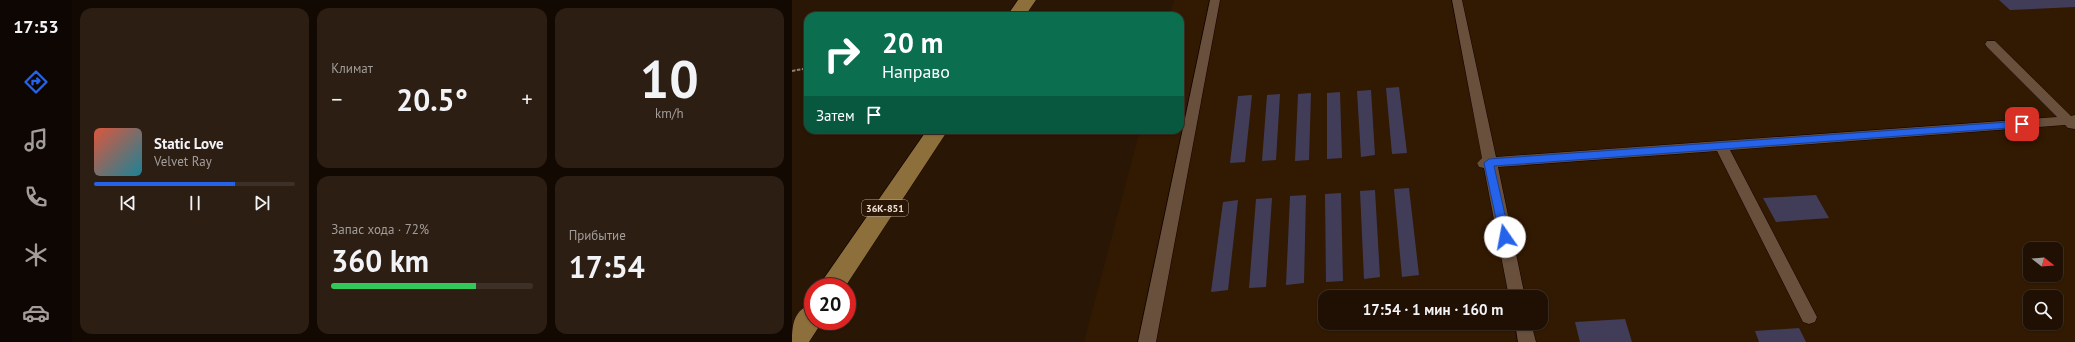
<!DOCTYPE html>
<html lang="ru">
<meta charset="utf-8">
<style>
body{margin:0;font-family:"PT Sans",sans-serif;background:#2d1e13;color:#f1f3f6;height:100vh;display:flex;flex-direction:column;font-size:15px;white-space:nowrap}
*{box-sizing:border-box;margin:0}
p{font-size:13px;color:#a29d9a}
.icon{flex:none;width:22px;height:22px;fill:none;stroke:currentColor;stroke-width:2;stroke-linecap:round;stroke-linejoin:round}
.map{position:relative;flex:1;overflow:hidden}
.sheet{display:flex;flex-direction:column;gap:8px;padding:8px;background:#120902;width:720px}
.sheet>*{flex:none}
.guide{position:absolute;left:12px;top:12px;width:380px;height:122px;border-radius:12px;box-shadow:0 1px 3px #0004,0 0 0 1px #3d3026;background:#0b6e4f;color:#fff;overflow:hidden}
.needle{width:26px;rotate:107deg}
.tools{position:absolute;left:1231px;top:242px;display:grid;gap:8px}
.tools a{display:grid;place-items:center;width:40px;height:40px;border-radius:8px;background:#201004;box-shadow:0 1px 3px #0004,0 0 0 1px #3d3026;font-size:20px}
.speed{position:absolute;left:12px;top:278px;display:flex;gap:8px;font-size:20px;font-weight:700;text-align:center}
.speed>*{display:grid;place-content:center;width:52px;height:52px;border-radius:50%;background:#201004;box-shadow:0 1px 3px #0004,0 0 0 1px #3d3026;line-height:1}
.speed .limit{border:6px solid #d22;background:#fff;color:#111}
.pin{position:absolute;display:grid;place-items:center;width:34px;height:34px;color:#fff;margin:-17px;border-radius:8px;box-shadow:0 2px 6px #0006}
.me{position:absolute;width:44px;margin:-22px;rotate:348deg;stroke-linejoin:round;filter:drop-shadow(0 0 3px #0008)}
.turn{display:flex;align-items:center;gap:14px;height:84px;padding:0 12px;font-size:18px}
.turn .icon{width:52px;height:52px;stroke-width:2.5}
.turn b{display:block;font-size:28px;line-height:34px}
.then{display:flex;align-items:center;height:38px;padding:0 12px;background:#0003;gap:8px;font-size:15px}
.big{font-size:30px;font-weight:800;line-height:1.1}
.sheet .tile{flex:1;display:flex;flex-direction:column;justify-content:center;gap:6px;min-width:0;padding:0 14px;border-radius:12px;background:#2d1e13}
.sheet .dial{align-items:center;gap:0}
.dial b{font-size:52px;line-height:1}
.song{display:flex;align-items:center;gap:12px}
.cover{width:48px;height:48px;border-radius:6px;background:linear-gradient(135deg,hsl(10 70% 55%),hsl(190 70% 35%))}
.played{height:4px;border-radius:2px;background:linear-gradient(90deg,#2563eb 70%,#3d3026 70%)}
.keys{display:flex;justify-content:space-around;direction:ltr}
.heat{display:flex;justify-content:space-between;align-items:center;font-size:22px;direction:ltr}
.charge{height:6px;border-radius:3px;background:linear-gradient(90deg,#34c759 72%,#3d3026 0)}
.sheet .tiles{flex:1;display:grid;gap:8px;grid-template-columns:repeat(3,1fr)}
.tile:first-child{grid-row:span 2}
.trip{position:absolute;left:526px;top:290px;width:230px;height:40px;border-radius:12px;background:#201004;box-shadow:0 1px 3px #0004,0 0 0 1px #3d3026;font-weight:800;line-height:40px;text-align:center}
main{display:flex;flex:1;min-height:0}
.tabs{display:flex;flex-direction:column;width:72px;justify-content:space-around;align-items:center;background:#0d0602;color:#a29d9a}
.tabs .icon{width:28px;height:28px}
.tabs .active{color:#2563eb}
.tabs b{font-size:18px;color:#f1f3f6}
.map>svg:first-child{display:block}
.built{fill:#321902;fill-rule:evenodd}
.building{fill:#413d58}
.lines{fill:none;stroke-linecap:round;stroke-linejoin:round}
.service-casing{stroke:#110200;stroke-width:1}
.primary-casing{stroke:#110200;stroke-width:1}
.path{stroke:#907f71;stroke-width:2;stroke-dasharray:3.5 1.5;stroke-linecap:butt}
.service{fill:#68503d;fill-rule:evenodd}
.primary{fill:#8d6f3c;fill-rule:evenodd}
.route{fill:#2563eb;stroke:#184099}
.labels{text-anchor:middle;stroke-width:4;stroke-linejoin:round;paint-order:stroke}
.shield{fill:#2a1605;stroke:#b5a598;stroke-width:1}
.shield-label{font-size:10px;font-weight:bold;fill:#f0e2d7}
</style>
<main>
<nav class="tabs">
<b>17:53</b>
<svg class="icon active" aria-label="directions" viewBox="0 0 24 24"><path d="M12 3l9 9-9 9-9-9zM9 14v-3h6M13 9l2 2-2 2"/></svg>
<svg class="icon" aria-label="music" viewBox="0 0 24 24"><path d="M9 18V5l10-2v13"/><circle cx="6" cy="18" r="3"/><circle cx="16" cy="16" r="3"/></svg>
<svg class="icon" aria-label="phone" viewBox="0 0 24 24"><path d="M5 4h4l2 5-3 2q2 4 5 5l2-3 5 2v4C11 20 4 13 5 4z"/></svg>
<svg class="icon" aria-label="climate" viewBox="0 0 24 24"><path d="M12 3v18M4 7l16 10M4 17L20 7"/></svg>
<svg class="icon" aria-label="car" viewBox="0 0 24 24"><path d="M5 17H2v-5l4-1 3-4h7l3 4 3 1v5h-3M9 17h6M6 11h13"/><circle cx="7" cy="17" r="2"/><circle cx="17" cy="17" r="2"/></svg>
</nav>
<section class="sheet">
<div class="tiles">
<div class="tile">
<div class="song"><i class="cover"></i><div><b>Static Love</b><p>Velvet Ray</p></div></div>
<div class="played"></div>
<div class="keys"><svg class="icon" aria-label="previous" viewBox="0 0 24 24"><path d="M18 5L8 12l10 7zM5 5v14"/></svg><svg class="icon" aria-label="pause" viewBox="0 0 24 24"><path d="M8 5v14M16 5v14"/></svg><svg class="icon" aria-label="next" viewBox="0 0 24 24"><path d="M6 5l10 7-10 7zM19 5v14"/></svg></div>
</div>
<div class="tile"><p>Климат</p>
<div class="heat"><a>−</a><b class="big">20.5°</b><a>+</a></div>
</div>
<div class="tile dial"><b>10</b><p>km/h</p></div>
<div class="tile"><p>Запас хода · 72%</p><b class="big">360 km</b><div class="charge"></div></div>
<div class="tile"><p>Прибытие</p><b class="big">17:54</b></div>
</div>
</section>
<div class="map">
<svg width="1283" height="342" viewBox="0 0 1283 342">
<rect width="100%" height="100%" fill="#2a1605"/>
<!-- built -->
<path class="built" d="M382,0H1283V342H292L348,130H388V16H378ZM1238,249H1264V275H1238ZM533,297H749V323H533ZM1238,297H1264V323H1238Z"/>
<!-- building -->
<g class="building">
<polygon points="1207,0 1283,0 1283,7 1218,10"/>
<polygon points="607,87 615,153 600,154 594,88"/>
<polygon points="579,90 583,155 569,157 565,91"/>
<polygon points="548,92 550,158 535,159 535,93"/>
<polygon points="519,93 517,160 503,161 506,94"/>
<polygon points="488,94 484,160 470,161 475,95"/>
<polygon points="460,95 453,162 438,163 446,96"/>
<polygon points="617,188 627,275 610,277 602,189"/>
<polygon points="583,190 588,277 572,279 568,191"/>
<polygon points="549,193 551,281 534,282 533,194"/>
<polygon points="514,195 512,283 494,285 498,196"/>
<polygon points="1024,195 1037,218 984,222 971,198"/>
<polygon points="480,198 474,287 457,288 464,199"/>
<polygon points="446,200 436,290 419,292 431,202"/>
<polygon points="833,319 840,342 788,342 783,322"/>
<polygon points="1007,328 1014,342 967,342 963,331"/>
</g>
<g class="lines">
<defs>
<g id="service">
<polygon points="418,0 428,0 364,342 346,342"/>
<polygon points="660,0 670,0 704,157 1265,117 1195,47 1193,44 1195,41 1203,41 1279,116 1283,115 1283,129 1276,128 1273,125 938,150 1025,317 1023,322 1017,324 1011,322 925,151 706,167 733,297 717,297 692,168 687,167 685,163 690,158"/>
<polygon points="723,323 739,323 744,342 726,342"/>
</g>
<g id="primary">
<polygon points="226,0 244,0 233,16 215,16"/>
<polygon points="135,130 156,130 53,287 26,287"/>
<path d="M21,303V321L30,322L17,342H0C0,323 2,310 21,303Z"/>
</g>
</defs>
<!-- service casing -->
<use href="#service" class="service-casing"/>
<!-- primary casing -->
<use href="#primary" class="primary-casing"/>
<!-- path -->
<polyline class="path" points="0,71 16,68"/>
<!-- service -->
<use href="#service" class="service"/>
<!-- primary -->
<use href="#primary" class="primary"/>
</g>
<!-- route -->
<polygon class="route" points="1230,121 1234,124 1230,127 702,166 718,237 713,241 708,237 692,163 697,159"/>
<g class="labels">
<!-- shield labels -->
<rect class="shield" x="70" y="200" width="46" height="16" rx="3"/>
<g class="shield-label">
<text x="93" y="212">36К-851</text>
</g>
</g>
</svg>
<div class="tools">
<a><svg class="needle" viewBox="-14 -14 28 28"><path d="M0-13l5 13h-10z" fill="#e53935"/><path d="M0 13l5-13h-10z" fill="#a29d9a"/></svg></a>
<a><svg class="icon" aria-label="search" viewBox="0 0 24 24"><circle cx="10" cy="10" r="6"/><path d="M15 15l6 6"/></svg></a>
</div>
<div class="speed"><div class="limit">20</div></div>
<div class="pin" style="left:1230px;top:124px;background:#d93025"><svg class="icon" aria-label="arrive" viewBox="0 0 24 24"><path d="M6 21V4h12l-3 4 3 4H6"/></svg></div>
<svg class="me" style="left:713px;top:237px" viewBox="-20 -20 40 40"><circle r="19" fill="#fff"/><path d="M0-13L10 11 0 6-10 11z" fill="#2563eb"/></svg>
<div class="trip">17:54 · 1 мин · 160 m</div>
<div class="guide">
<div class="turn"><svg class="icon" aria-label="right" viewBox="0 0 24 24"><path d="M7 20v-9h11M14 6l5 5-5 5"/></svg><div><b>20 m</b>Направо</div></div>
<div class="then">Затем<svg class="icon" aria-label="arrive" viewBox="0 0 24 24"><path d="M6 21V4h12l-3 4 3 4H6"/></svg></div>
</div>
</div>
</main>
